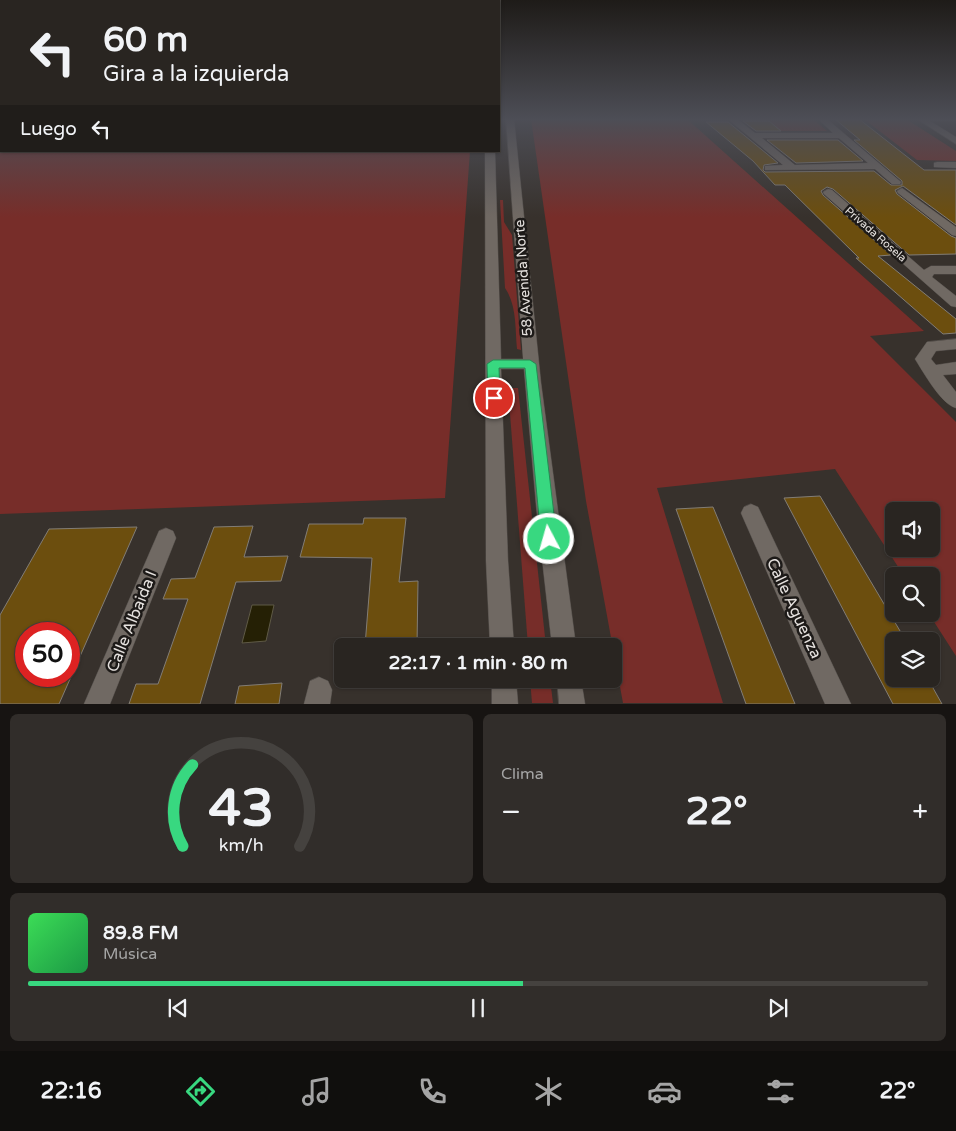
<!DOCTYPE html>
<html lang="es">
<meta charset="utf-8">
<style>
body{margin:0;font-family:"Varela Round",sans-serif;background:#312d2a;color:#f1f3f6;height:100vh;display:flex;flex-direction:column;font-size:19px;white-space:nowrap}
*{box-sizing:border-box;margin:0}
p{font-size:16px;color:#a5a5a5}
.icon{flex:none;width:28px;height:28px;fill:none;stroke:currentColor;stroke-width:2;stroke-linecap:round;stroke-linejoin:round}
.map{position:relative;height:704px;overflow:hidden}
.details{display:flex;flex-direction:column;gap:10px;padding:10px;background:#171412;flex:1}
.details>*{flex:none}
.hud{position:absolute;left:0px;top:0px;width:500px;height:152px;box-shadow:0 1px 4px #0004,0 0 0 1px #45423f;background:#292521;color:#f1f3f6;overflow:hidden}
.buttons{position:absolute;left:885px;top:502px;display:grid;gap:10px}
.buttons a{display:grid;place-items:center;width:55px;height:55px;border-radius:8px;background:#292521;box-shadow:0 1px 4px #0004,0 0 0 1px #45423f;font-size:25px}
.speed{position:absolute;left:15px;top:622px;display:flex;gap:10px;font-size:25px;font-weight:700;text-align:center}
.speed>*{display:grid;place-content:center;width:65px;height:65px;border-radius:50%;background:#292521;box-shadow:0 1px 4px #0004,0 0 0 1px #45423f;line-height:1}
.speed .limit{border:8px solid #d22;background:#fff;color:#111}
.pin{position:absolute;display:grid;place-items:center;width:42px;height:42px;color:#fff;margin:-21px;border:2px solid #fff;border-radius:50%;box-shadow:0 1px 5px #0007}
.me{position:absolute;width:55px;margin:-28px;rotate:354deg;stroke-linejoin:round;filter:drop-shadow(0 0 4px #0008)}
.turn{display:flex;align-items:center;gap:18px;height:105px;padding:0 20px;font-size:22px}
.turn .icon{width:65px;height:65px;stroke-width:2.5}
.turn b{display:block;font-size:35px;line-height:42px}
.then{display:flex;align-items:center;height:48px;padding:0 20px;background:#0003;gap:10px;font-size:19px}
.big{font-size:38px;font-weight:800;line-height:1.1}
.details .card{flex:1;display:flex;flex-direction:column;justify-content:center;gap:8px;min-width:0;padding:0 18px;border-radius:8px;background:#312d2a}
.details .dial{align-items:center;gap:0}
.dial svg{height:130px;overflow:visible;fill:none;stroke:#45423f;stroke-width:7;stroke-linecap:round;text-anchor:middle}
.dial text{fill:#f1f3f6;stroke:none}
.song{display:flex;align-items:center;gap:15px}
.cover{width:60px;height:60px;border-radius:8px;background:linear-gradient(135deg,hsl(130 70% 55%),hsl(140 70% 35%))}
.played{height:5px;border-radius:2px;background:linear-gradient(90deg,#38d880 55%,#45423f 55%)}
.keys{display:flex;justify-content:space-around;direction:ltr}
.heat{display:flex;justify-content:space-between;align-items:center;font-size:28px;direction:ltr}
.details .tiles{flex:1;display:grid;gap:10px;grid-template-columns:1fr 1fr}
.card:last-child{grid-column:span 2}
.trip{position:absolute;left:334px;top:638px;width:288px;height:50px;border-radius:8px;background:#292521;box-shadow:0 1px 4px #0004,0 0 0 1px #45423f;font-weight:800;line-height:50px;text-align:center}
.dock{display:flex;height:80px;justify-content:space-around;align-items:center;background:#100f0d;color:#a5a5a5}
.dock .icon{width:35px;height:35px}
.dock .active{color:#38d880}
.dock b{font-size:22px;color:#f1f3f6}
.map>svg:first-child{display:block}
.green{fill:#772d29;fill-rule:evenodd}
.water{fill:#252005;stroke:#5f5a46}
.building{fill:#6c4e0e;stroke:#827d76;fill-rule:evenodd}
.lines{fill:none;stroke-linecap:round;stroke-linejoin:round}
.minor-casing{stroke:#524d49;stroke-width:1}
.secondary-casing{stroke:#524d49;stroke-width:1}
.minor{fill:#706963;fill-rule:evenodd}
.secondary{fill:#706963;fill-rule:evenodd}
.route{fill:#38d880;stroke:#248c53}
.labels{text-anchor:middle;stroke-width:5;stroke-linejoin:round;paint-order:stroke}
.far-street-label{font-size:11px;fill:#e5e1de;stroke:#1d1a18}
.street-label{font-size:14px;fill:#e5e1de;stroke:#1d1a18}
.near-street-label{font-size:16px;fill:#e5e1de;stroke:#1d1a18}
</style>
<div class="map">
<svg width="956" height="704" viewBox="0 0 956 704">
<rect width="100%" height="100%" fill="#37312c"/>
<!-- green -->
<g class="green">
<polygon points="0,119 1,151 470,151 445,498 0,514"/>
<path d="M531,119H687L924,331L870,336L956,422V656L929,614H931V576H904L835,469L657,488L723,703H623L586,501ZM931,511V549H894V511Z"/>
<polygon points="740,119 814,120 827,131 756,131"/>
<polygon points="864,119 906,119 956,151 956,161 917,160"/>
<path d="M500,200H503L504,222L512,235L521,350L517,349C515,329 517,305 505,288Z"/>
<polygon points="508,388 518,388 546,646 528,646"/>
<polygon points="530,679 550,679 553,703 532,703"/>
</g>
<!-- water -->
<polygon class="water" points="252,605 274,605 266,641 242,643"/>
<!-- building -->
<g class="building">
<polygon points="835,119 859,119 924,170 956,170 956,225 903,186 895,190 897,194 951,236 956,238 956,254 909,255 833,189 827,187 821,191 823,195 891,255 878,256 956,319 956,333 943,334 856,258 859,258 785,185 775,185 753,161 706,122 728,122 778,163 764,165 763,170 765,172 874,171 891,185 902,185 902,181 854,140 860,140"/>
<polygon points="743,121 769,121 781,131 756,131"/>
<polygon points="767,140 838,140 863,161 796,163"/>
<polygon points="820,496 906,641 894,641 894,679 928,679 942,704 893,704 784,498"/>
<polygon points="713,507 795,704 746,704 676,509"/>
<polygon points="364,518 406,518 399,582 418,581 417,646 365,646 372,558 300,557 309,524 363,524"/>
<polygon points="253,526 244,557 288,556 281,581 236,582 200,704 129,704 136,684 158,684 188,599 163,599 171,579 195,578 214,527"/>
<path d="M137,527L59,704H0V615L49,529ZM26,634H69V676H26Z"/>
<polygon points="282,683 279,704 235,704 239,686"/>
</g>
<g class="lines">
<defs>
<g id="minor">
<path d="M728,119H737L755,133H833L818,119H827L901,182L900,184H892L875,169L765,170V166L783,165ZM762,138H839L868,163L795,165Z"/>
<polygon points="917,119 956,119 956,121 930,121 956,137 956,144"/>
<polygon points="937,162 956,162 956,168 934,167 934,163"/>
<polygon points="902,188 956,227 956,236 952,235 898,193 897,191"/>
<polygon points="828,189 832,190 924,270 931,266 956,266 956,274 934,274 932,277 956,296 956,307 951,306 824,194 823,192"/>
<path d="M956,339V349L936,351L931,359L936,365L956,362V374L943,375L956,392V408C941,404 924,373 915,359L927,342Z"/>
<polygon points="751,504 758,507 851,704 825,704 741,513 744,507"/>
<polygon points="166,528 173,531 176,538 110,704 84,704 159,531"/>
<polygon points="319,677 328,681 332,690 330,704 304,704 310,681"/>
</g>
<g id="secondary">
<polygon points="506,119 514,119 541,383 576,646 552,646 537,515 524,369 501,369 508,561 514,646 490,646 486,561 485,151 495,151 501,359 523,359"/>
<polygon points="492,679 516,679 518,704 492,704"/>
<polygon points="557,679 581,679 585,704 559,704"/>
</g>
</defs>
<!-- minor casing -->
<use href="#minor" class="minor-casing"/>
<!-- secondary casing -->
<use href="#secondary" class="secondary-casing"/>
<!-- minor -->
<use href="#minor" class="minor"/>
<!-- secondary -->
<use href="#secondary" class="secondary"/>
</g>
<!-- sky -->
<linearGradient id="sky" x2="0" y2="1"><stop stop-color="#1e1b18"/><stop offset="0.55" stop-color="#4d4e56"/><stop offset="1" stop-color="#4d4e56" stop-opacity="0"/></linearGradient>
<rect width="956" height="217" fill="url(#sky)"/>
<!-- route -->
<polygon class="route" points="493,360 530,360 536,364 557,539 555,544 549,546 544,544 541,539 525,368 499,368 500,398 498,402 489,402 488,398 487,364"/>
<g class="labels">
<!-- far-street labels -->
<g class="far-street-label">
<text transform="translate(876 234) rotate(41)" y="4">Privada Rosela</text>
</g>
<!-- street labels -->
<g class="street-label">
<text transform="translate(523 278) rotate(-94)" y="5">58 Avenida Norte</text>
</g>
<!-- near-street labels -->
<g class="near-street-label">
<text transform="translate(795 608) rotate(65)" y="6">Calle Aguenza</text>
<text transform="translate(131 621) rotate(-68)" y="6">Calle Albaida I</text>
</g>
</g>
</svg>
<div class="buttons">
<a><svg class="icon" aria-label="sound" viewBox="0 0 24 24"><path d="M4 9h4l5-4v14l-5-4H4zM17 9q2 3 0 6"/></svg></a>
<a><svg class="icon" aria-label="search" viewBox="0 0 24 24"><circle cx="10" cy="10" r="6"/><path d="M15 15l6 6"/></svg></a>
<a><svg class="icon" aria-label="layers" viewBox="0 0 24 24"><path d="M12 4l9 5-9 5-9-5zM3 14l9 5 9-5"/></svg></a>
</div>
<div class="speed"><div class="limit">50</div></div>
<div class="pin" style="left:494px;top:398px;background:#d93025"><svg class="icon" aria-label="arrive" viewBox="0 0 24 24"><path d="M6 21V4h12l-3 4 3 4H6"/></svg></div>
<svg class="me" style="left:549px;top:539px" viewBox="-20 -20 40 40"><circle r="17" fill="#38d880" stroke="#fff" stroke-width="3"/><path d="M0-11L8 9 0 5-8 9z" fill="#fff"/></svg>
<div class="trip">22:17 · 1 min · 80 m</div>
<div class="hud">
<div class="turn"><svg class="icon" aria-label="left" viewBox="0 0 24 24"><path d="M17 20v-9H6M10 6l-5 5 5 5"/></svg><div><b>60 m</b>Gira a la izquierda</div></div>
<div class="then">Luego<svg class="icon" aria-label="left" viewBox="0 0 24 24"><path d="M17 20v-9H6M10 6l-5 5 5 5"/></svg></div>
</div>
</div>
<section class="details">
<div class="tiles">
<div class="card dial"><svg viewBox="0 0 100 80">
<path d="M14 69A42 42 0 1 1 86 69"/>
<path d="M14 69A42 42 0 0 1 20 19" stroke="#38d880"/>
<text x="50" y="56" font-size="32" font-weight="700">43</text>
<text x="50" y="72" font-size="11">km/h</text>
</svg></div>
<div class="card"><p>Clima</p>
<div class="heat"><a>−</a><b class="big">22°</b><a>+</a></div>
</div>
<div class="card">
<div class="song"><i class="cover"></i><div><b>89.8 FM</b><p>Música</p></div></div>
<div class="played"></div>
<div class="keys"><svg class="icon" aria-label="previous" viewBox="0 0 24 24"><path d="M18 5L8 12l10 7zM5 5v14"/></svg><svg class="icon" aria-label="pause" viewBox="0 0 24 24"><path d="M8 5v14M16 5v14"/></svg><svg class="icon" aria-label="next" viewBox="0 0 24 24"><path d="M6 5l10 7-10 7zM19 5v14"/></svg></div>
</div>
</div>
</section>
<nav class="dock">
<b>22:16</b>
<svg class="icon active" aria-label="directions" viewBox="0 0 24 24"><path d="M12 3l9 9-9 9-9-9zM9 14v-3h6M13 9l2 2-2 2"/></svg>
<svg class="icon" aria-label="music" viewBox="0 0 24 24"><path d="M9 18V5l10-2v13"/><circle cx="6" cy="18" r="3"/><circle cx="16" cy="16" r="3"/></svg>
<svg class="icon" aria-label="phone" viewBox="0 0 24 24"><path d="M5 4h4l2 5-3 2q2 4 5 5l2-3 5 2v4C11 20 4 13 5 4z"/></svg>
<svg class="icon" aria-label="climate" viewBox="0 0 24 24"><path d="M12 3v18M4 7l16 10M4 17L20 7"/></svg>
<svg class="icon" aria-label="car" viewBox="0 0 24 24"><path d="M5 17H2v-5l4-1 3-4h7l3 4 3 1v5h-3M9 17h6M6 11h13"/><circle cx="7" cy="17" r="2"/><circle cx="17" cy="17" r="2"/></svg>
<svg class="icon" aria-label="filters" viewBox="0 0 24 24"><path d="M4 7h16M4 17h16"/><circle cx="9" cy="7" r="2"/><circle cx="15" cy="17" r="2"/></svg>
<b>22°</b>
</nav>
